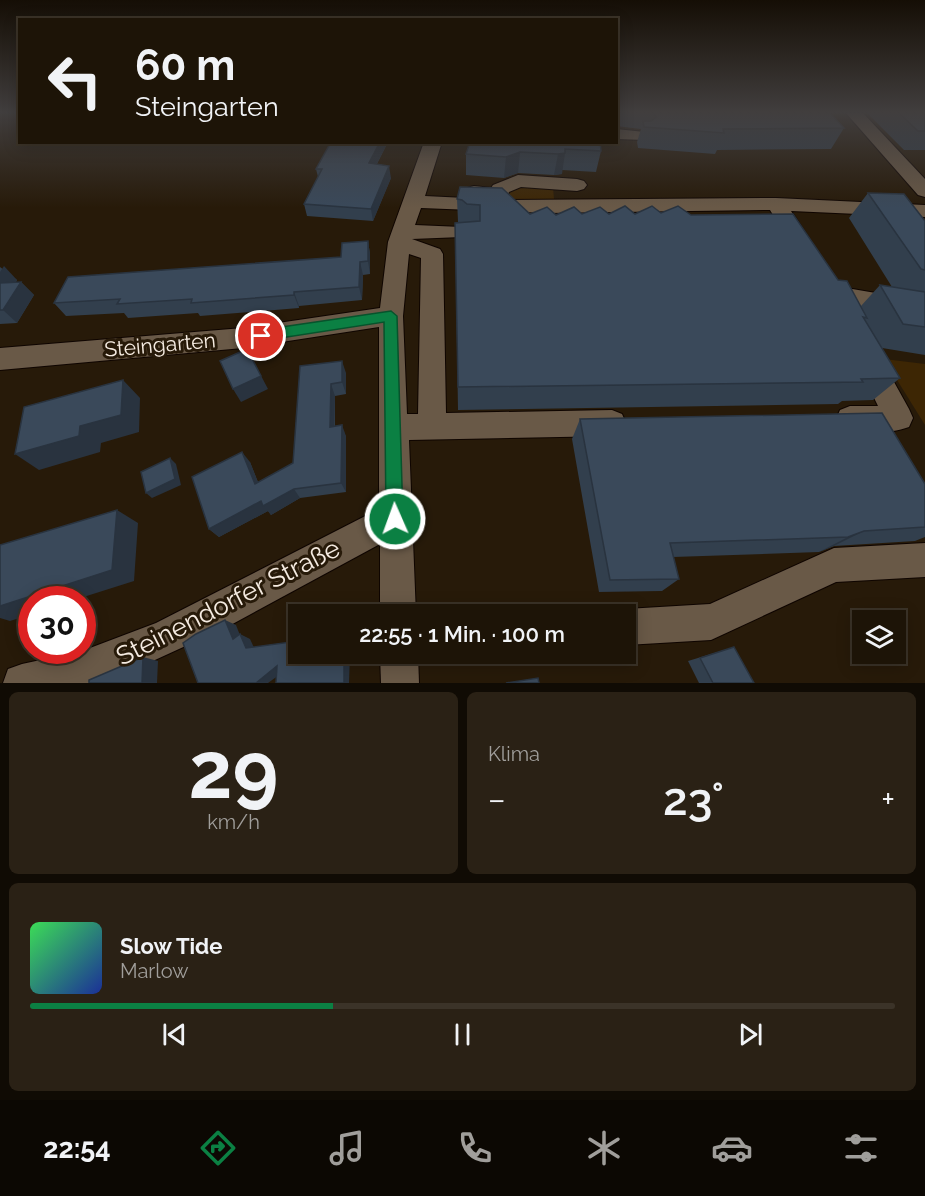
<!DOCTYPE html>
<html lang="de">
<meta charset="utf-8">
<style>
body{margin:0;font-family:Raleway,sans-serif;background:#2a2115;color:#f1f3f6;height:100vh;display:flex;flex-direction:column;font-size:22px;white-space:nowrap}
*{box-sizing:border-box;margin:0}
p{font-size:20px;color:#a09e9b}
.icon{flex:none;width:33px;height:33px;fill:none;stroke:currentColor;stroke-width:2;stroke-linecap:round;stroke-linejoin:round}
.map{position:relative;height:683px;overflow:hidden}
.side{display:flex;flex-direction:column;gap:9px;padding:9px;background:#100b04;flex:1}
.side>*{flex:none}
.banner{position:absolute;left:18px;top:18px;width:600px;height:126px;border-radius:0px;box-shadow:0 3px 15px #0003,0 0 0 2px #3b3328;background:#1d1407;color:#f1f3f6;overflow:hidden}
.buttons{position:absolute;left:852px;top:610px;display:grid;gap:12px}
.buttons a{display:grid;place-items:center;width:54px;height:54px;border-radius:0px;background:#1d1407;box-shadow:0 3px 15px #0003,0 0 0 2px #3b3328;font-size:30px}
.speed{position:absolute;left:18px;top:586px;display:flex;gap:12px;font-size:30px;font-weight:700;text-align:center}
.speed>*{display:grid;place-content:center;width:78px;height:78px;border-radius:50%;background:#1d1407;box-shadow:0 3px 15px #0003,0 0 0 2px #3b3328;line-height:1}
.speed .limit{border:9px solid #d22;background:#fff;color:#111}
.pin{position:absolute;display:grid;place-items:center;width:51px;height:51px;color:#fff;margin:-26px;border:3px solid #fff;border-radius:50%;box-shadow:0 2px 6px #0007}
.me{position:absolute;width:66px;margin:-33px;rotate:358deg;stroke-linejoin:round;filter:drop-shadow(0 0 4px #0008)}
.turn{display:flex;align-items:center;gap:21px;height:126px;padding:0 18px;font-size:27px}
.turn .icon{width:78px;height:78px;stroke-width:2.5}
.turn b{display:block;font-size:42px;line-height:51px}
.big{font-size:45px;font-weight:600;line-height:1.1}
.side .tile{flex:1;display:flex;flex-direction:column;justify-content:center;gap:9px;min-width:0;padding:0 21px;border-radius:9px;background:#2a2115}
.side .dial{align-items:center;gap:0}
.dial b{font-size:78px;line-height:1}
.song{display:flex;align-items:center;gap:18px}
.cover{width:72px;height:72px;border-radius:9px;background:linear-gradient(135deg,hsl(130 70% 55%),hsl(230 70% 35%))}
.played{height:6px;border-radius:3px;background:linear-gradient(90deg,#0b8043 35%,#3b3328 35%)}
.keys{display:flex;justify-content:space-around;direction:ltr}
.heat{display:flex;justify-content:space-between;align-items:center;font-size:33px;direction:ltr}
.side .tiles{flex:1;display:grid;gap:9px;grid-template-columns:1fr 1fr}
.tile:last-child{grid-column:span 2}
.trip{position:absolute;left:288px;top:604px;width:348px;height:60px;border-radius:0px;background:#1d1407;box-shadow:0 3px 15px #0003,0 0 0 2px #3b3328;font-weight:600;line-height:60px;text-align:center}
.tabs{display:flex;height:96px;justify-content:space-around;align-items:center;background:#0c0803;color:#a09e9b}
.tabs .icon{width:42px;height:42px}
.tabs .selected{color:#0b8043}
.tabs b{font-size:27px;color:#f1f3f6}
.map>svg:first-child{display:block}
.green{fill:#3d2604}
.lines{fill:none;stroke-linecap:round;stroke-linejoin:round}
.minor-casing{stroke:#0f0500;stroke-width:2}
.minor{fill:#695947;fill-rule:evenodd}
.wall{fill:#323f4d}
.shaded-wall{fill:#29333f}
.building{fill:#3a495a;stroke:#29333f;stroke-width:1.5}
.route{fill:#0b8043;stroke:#07532c;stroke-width:1.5}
.labels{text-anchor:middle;stroke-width:6;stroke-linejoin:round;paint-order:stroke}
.street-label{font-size:21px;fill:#f5ebe1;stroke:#271a09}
.near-street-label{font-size:26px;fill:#f5ebe1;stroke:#271a09}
</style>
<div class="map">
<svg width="925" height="683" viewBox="0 0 925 683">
<rect width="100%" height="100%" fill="#271a09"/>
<!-- green -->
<g class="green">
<polygon points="519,183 553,187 554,199 544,203 508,200 509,189"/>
<polygon points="884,359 925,364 925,425"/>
</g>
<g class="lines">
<defs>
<g id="minor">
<polygon points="846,113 863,113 925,179 925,197 918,195"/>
<polygon points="616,129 645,132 648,136 645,140 616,139"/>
<path d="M424,142H442L425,196L486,199L467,196L464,192L467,188L474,186L491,188L493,185L518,175L577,179L584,181L587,185L584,189L577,191L521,187L509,192L506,199L503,200L776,198L925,205V217L791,211L812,243L809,248L801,250L793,248L770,210L548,213L421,208L415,225L462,227L466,232L462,237L412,239L440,249L443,254L446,413L612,410L622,414L626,423L622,432L612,436L409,440L416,615H380V544L227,627L120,676L98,683H3L8,669L22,664L82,651L156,623L379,509V327L243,348L0,370V348L243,328L380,308L388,242ZM409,254L421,258L418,414H407L403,316Z"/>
<polygon points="835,286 899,297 908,300 911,306 908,312 899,315 827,301 823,295 827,289"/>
<path d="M869,350L878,353L909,409L913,418L909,427C890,434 859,435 840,428L836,419L840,410L850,406H878L856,361L860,353Z"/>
<polygon points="925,543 925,577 836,582 711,640 626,645 626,615 613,615 626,609 710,604 834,548"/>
<polygon points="380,654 418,654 419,683 381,683"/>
</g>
</defs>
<!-- minor casing -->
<use href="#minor" class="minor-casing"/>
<!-- minor -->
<use href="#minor" class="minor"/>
</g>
<!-- wall -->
<g class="wall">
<polygon points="616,113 830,113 844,128 831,149 717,150 715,154 638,148 637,142 641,129 616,126"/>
<polygon points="867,113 925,113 925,150 904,150"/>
<polygon points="331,142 388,142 377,164 391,178 373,221 307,216 304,204 318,177 316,169"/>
<polygon points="470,142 601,151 596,172 562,170 562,174 554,175 518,173 504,178 466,175 466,154"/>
<polygon points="460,187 530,214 661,213 691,215 838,280 861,306 880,285 892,287 849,218 868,193 925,221 925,355 882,348 900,378 873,400 842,401 838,404 458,410 455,223 458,222 457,199"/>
<polygon points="368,241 370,254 370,274 363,275 362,300 299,306 299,308 200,316 198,313 128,318 124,313 66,316 54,303 341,257"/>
<polygon points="0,267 17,280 16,282 21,282 34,295 17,323 0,324"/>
<polygon points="300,366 346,373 346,394 335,396 335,426 346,436 346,492 300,498 271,515 268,511 219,537 209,529 250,462 258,482 293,463"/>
<polygon points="580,419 925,484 925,537 915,541 834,546 819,552 673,557 679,579 662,591 599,592 572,439"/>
<polygon points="734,647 754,683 699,683 688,661"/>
</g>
<!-- shaded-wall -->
<g class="shaded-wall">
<polygon points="380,142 388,142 371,175 369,163"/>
<polygon points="520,152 518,173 504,178 506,157"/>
<polygon points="565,153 562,174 554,175 558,154"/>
<polygon points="389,166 391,178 373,221 371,209"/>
<polygon points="368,241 370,254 370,274 368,261"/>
<polygon points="360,262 363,275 362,300 359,287"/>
<polygon points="4,266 17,280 6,297 0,291 0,272"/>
<polygon points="21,282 34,295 17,323 3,310"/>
<polygon points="294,292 299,306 299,308 294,295"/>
<polygon points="247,349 268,389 241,402 233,389"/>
<polygon points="342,361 346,373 346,394 342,382"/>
<polygon points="123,380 140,398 139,432 101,443 100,452 39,470 15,454 80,426"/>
<polygon points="331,384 335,396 334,437 330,427"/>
<polygon points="342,425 346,436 346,492 341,483"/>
<polygon points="242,452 250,462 262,493 255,484"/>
<polygon points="170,458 176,464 181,485 152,498 146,493"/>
<polygon points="294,489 300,498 271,515 268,511 219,537 209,529 261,501"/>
<polygon points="117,510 138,523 134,581 74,600 32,600 32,614 10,621 0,618 0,606"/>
<polygon points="864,531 834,546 819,552 848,537"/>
<polygon points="225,620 236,625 243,643 233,639"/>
<polygon points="240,634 250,639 256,652 246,648"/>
<polygon points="344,654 350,654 349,683 344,683"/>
<polygon points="143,657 158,661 157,683 142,683"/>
<polygon points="277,666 286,670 268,683 256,683"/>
</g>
<!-- building -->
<g class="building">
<polygon points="654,113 830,113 844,128 723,129 724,133 644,127 643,121 651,121 656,117"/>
<polygon points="899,113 925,113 925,131 918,131"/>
<polygon points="331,142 380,142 369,163 389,166 371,209 304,204 322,169 316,169"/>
<polygon points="470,142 600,142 601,151 565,149 565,153 558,154 520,152 506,157 466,154"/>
<polygon points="460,187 502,188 530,214 547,207 556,215 574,207 582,214 600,207 609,214 625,206 635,214 652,206 661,213 678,206 691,215 793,214 838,280 847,281 867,318 863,317 900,378 861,379 863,382 458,387 455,223 480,221 480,205 467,204 462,200 457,199"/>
<polygon points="868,193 904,194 925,221 925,270 921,269"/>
<polygon points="368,241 368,261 360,262 359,287 294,292 294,295 191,303 192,299 117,304 120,299 54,303 68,277 341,257 342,243"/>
<polygon points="21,282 3,310 0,310 0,283"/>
<polygon points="880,285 925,292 925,327 903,324"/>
<polygon points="247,349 261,376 233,389 220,361"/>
<polygon points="342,361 342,382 331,384 330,427 342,425 341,483 294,489 263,506 261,501 209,529 192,477 242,452 255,484 293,463 300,366"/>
<polygon points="123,380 121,415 80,426 79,436 15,454 24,407"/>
<polygon points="882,413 925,484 925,527 864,531 848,537 670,543 679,579 610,580 580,419"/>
<polygon points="170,458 175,479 146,493 141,472"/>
<polygon points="117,510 112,570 0,606 0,545"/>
<polygon points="225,620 233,639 240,634 246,648 298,641 298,654 344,654 344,683 276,683 277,666 256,683 198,683 183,643 196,634"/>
<polygon points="734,647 754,683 713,683 700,658"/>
<polygon points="143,657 142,683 89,683 89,680"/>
<polygon points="538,678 539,683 506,683"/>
</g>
<!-- sky -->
<linearGradient id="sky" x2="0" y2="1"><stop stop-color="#150e05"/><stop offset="0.54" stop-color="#413e3e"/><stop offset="1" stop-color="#413e3e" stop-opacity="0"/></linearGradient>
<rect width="925" height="208" fill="url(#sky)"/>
<!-- route -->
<polygon class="route" points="391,311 397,316 403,519 401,525 395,527 389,525 386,519 384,322 261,341 254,336 261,330"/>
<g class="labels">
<!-- street labels -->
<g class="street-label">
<text transform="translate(160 345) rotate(-5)" y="7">Steingarten</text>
</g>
<!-- near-street labels -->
<g class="near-street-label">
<text transform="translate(228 602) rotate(-27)" y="9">Steinendorfer Straße</text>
</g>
</g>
</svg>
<div class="buttons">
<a><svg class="icon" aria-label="layers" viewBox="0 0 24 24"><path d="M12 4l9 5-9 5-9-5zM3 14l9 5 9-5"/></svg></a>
</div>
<div class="speed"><div class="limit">30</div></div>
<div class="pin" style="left:261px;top:336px;background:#d93025"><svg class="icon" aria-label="arrive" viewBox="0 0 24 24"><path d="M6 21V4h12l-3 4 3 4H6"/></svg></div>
<svg class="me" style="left:395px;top:519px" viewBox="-20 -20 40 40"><circle r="17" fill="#0b8043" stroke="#fff" stroke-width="3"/><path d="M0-11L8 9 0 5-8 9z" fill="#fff"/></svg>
<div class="trip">22:55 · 1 Min. · 100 m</div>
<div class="banner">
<div class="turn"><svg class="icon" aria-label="left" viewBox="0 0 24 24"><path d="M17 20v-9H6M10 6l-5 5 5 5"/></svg><div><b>60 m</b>Steingarten</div></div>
</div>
</div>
<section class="side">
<div class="tiles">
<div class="tile dial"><b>29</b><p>km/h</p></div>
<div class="tile"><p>Klima</p>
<div class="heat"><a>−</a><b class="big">23°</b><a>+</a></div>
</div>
<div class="tile">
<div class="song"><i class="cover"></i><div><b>Slow Tide</b><p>Marlow</p></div></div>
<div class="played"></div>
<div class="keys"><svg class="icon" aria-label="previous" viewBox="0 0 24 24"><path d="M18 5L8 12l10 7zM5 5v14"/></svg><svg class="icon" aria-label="pause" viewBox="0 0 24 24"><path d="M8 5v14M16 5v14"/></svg><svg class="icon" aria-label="next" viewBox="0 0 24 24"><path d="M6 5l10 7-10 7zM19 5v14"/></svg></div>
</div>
</div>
</section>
<nav class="tabs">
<b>22:54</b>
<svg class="icon selected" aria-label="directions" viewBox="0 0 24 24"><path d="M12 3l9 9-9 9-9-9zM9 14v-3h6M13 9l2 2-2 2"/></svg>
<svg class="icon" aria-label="music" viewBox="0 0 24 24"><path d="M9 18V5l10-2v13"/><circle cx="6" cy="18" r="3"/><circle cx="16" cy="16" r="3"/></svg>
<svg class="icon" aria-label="phone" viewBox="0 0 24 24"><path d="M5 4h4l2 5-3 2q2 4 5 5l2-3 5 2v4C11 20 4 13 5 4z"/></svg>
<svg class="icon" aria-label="climate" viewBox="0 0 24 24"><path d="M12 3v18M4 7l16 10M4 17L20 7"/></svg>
<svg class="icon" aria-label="car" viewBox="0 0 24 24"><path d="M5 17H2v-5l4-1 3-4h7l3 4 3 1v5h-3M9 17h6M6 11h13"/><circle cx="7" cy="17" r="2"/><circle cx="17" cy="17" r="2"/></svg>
<svg class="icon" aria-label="filters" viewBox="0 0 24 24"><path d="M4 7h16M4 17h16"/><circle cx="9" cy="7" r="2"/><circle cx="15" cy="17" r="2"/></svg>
</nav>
